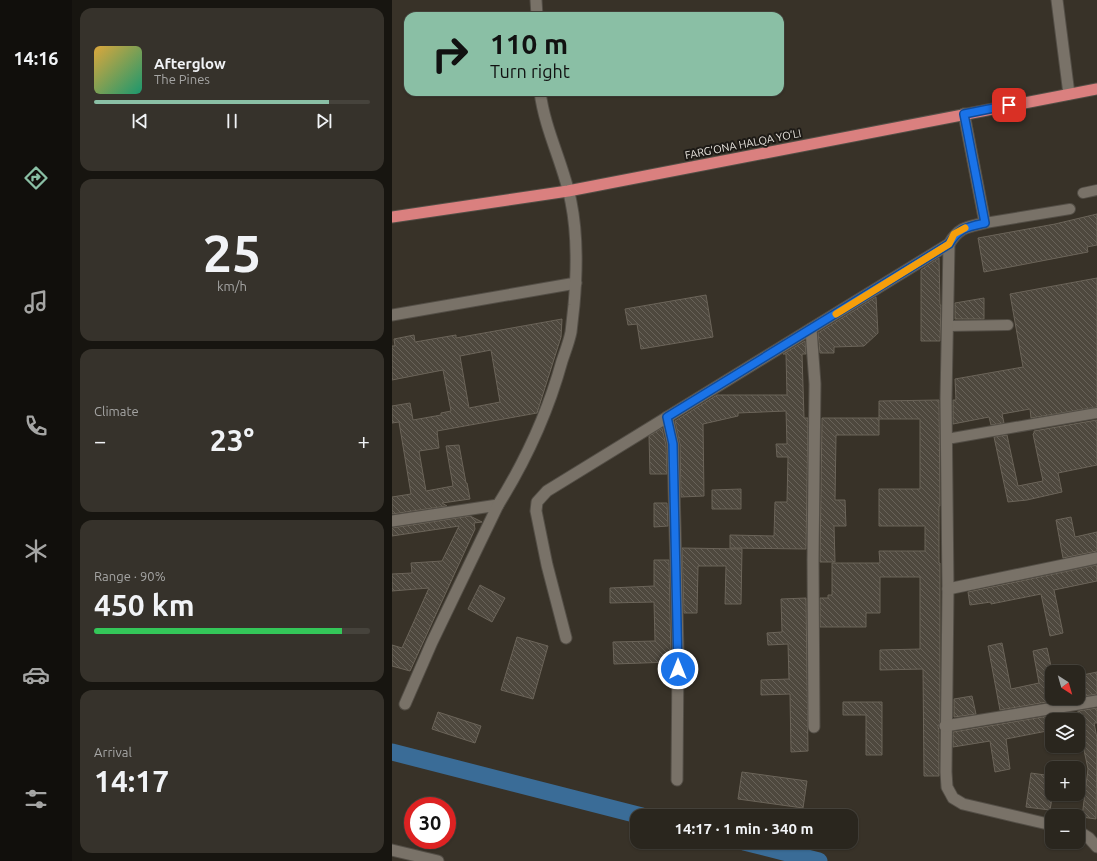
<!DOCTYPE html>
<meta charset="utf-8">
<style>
body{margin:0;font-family:Ubuntu,sans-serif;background:#36322b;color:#f1f3f6;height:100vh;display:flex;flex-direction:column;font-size:15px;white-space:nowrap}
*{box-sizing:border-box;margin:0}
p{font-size:13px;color:#a5a5a4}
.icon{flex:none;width:22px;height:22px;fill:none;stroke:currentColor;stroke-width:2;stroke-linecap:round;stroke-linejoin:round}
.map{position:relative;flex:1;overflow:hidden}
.panel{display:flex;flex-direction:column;gap:8px;padding:8px;background:#171510;width:320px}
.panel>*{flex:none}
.top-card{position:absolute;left:12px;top:12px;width:380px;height:84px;border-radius:12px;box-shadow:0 1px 3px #0004,0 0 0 1px #46433c;background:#8abfa5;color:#111;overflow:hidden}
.needle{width:26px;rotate:143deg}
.controls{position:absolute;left:653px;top:665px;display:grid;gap:8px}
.controls a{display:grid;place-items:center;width:40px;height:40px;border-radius:8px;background:#2a261e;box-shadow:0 1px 3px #0004,0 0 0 1px #46433c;font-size:20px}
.speed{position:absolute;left:12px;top:797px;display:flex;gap:8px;font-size:20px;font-weight:700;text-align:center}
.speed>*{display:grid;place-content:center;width:52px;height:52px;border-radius:50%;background:#2a261e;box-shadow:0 1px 3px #0004,0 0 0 1px #46433c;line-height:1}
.speed .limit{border:6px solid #d22;background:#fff;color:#111}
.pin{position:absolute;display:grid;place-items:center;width:34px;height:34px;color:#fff;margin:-17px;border-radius:8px;box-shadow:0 2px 6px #0006}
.me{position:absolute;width:44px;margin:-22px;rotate:0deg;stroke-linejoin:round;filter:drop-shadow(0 0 3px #0008)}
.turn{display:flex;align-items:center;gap:14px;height:84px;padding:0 20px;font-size:18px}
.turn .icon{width:52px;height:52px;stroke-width:2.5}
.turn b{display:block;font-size:28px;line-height:34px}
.big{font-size:30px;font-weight:700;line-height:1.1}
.panel .card{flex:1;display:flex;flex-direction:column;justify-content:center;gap:6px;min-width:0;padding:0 14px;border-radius:12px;background:#36322b}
.panel .dial{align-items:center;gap:0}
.dial b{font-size:52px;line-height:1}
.song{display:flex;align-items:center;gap:12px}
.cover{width:48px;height:48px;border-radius:6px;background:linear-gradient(135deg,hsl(40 70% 55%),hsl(160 70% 35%))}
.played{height:4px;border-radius:2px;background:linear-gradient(90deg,#8abfa5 85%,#46433c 85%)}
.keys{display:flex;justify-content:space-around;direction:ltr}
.heat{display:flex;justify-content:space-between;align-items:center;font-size:22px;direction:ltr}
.charge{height:6px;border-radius:3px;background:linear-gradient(90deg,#34c759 90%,#46433c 0)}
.trip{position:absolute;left:238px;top:809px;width:228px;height:40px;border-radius:12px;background:#2a261e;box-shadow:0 1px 3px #0004,0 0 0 1px #46433c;font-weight:700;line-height:40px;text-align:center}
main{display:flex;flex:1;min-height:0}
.dock{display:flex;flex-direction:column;width:72px;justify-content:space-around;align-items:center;background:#110f0c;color:#a5a5a4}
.dock .icon{width:28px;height:28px}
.dock .active{color:#8abfa5}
.dock b{font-size:18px;color:#f1f3f6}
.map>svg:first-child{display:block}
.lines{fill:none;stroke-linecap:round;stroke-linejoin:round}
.canal{stroke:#3a6c97;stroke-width:17}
.building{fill:url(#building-back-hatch);stroke:#6b6459;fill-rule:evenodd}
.service-casing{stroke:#534e46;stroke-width:12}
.minor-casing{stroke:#534e46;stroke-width:13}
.trunk-casing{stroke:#534e46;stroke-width:13}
.service{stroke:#797268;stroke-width:10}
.minor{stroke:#797268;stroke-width:11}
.trunk{stroke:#da807f;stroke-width:11}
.route-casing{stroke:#114b97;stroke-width:10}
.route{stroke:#1a73e8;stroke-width:7}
.slow{stroke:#f59e0b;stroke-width:7}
.labels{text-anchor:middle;stroke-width:4;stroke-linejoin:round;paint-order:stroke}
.street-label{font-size:11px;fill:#e8e4de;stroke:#1d1a16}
</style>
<main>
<nav class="dock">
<b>14:16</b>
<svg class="icon active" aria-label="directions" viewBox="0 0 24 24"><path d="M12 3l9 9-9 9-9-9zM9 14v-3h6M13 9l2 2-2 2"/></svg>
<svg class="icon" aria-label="music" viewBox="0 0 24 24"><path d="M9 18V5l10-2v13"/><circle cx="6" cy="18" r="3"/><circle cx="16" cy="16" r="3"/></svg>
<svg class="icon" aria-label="phone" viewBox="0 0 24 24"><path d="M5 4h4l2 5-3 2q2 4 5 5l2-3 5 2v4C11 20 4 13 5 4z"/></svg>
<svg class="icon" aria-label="climate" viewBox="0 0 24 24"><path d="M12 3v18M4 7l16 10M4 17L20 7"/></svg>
<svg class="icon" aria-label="car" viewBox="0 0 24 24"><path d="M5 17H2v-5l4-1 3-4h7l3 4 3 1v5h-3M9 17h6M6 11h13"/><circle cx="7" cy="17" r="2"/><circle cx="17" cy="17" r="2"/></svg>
<svg class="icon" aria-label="filters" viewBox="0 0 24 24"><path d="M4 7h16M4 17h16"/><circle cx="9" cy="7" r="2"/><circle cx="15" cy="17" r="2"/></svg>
</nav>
<section class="panel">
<div class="card">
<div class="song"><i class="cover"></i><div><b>Afterglow</b><p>The Pines</p></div></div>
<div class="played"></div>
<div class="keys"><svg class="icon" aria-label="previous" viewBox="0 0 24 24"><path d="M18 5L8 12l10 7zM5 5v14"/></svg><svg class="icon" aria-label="pause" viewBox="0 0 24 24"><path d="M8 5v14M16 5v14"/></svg><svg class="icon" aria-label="next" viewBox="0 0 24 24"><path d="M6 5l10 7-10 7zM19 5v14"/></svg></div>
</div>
<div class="card dial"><b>25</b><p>km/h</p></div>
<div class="card"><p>Climate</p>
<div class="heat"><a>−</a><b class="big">23°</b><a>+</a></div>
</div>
<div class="card"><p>Range · 90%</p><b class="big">450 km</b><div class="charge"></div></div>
<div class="card"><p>Arrival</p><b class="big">14:17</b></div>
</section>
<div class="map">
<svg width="705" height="861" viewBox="0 0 705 861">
<defs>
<pattern id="building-back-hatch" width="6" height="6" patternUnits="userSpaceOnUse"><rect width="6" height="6" fill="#4e483e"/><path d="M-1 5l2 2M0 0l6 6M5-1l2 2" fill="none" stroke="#686259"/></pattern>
</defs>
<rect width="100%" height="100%" fill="#383228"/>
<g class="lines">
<!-- canal -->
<g class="canal">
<polyline points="0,752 250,816"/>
<polyline points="352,842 427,861"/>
</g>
</g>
<!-- building -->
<g class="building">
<polygon points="705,214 705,245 695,247 696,252 592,272 586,238 663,224"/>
<polygon points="547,258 548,305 549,305 548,341 529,341 529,270"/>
<polygon points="705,278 705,407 639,418 638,409 610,414 612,423 599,425 597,417 561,424 561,400 564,400 563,379 631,367 618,294"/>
<polygon points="314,295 321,337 249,349 245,324 236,325 233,309"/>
<polygon points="484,297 486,333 472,346 442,347 442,353 428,353 426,333"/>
<polygon points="592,298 592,319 563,319 563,303"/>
<path d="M170,319L169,337L145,413L45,431L47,448L27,451L34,491L61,486L54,446L67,445L74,483H75L78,499L50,503L55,506L0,514V497L19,494L7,422L0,423V406L18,403L21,420L49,415V413L59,411L51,370L0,380V346H3L2,339L22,335L23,342L64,335V338ZM99,350L108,402L77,408L68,356Z"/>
<polygon points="413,341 414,354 410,354 412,418 416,418 414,549 338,548 338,535 382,536 383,502 395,502 396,457 385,457 384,444 395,444 394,411 346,413 346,416 311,424 312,496 289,497 288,444 283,421 325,395 395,395 394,354 391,354"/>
<polygon points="547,400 548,506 547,506 547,563 548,563 548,722 546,727 547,730 547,776 532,776 531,669 488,670 488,650 528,649 528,577 488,577 488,613 474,613 474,627 428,627 428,598 436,598 436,595 440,595 440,563 488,563 487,551 533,551 533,526 487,526 487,489 528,489 528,419 487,419 487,435 444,435 443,500 453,500 454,526 442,526 443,562 428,562 430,418 487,418 487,401"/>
<polygon points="705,420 705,465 666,473 670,492 635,500 616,502 602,437 615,435 626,486 651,481 641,434 642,433 642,431"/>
<polygon points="270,428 274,445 275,474 258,474 257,436"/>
<polygon points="349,489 349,509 320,509 320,490"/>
<polygon points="262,503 275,503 276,526 262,527"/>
<polygon points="78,516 90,522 82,523 83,529 18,671 0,666 0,645 10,648 37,588 0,591 0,574 20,573 19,563 50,561 67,526 0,536 0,528"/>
<polygon points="679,517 683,537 705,532 705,551 671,558 664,520"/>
<polygon points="290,548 350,549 349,604 333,604 334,566 306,566 305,613 292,613"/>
<polygon points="262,560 277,560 279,662 222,664 221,642 263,641 262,602 218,603 218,588 262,586"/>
<polygon points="705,565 705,581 662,590 671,633 658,636 649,594 599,604 599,602 578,605 576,592"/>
<polygon points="88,585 113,598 100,622 76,609"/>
<polygon points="414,598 416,751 399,752 398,694 369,695 369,680 397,679 396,644 376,645 375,633 390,632 389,599"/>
<polygon points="125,637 156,646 141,699 109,690"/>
<polygon points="610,643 619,689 647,683 641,651 655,648 660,671 660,698 665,698 666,700 608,710 596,646"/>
<polygon points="705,672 705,694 686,697 686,676"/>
<polygon points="580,696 584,714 562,717 562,699"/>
<polygon points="451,702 490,702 490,755 474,755 474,715 451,715"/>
<polygon points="705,708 705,723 702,723 705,738 704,819 690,817 696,769 686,721 686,711"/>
<polygon points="46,712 89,726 83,743 40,729"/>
<polygon points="669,714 670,720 660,720 660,730 614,739 618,769 603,772 598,741 561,747 561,732"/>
<polygon points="350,772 415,781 411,808 346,799"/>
<polygon points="639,773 660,776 660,798 658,810 634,807"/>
</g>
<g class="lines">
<defs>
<g id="service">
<polyline points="691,193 705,190"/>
<polyline points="593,223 678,209"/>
<polyline points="556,326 616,325"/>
<polyline points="555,439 705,413"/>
</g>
<g id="minor">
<polyline points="144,0 145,16"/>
<polyline points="665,0 677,94"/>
<polyline points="557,244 554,399 556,589 554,772 555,787 561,798 571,804 660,825"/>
<polyline points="0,315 184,283"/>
<polyline points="419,329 423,384 421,560 422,727"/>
<polyline points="275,417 281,444 286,653 285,780"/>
<path d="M0,521L106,505C134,460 156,412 170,361C173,352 177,342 179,332C180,323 181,314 182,305C185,271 186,236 179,202C172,165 153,131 148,92"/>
<polyline points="556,589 705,558"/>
<path d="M174,638L155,565L144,511L145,502L155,491L557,244C567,227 575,227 593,223L572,114"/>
<polyline points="13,704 40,642 106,505"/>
<polyline points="553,726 705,701"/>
<polyline points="686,831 697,838 705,847"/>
<polyline points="0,850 46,861"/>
</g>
<polyline id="trunk" points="0,217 176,191 705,89"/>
</defs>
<!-- service casing -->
<use href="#service" class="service-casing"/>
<!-- minor casing -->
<use href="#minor" class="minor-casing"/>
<!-- trunk casing -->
<use href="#trunk" class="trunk-casing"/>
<!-- service -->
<use href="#service" class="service"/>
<!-- minor -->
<use href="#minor" class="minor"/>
<!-- trunk -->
<use href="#trunk" class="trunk"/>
</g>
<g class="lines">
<defs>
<path id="route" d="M286,669L281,444L275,417L557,244C567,228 575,227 593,223L572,114L617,105"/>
</defs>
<!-- route casing -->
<use href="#route" class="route-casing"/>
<!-- route -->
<use href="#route" class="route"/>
<!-- slow -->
<polyline class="slow" points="444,314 557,244 562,234 573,228"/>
</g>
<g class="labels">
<!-- street labels -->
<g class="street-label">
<text transform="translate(351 144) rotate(-11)" y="4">FARG‘ONA HALQA YO‘LI</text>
</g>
</g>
</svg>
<div class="controls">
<a><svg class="needle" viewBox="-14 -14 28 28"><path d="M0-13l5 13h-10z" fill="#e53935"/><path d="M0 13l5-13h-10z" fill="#a5a5a4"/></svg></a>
<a><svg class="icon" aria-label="layers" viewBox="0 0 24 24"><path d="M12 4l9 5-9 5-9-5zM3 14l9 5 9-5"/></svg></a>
<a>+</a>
<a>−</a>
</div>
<div class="speed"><div class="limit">30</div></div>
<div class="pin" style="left:617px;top:105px;background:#d93025"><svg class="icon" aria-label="arrive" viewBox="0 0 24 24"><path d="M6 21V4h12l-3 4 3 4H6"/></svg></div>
<svg class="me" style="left:286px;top:669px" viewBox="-20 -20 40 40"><circle r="17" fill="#1a73e8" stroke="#fff" stroke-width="3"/><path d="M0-11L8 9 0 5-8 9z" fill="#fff"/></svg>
<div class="trip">14:17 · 1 min · 340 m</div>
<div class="top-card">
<div class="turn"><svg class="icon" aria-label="right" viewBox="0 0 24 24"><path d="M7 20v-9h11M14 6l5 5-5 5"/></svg><div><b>110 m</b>Turn right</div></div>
</div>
</div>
</main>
